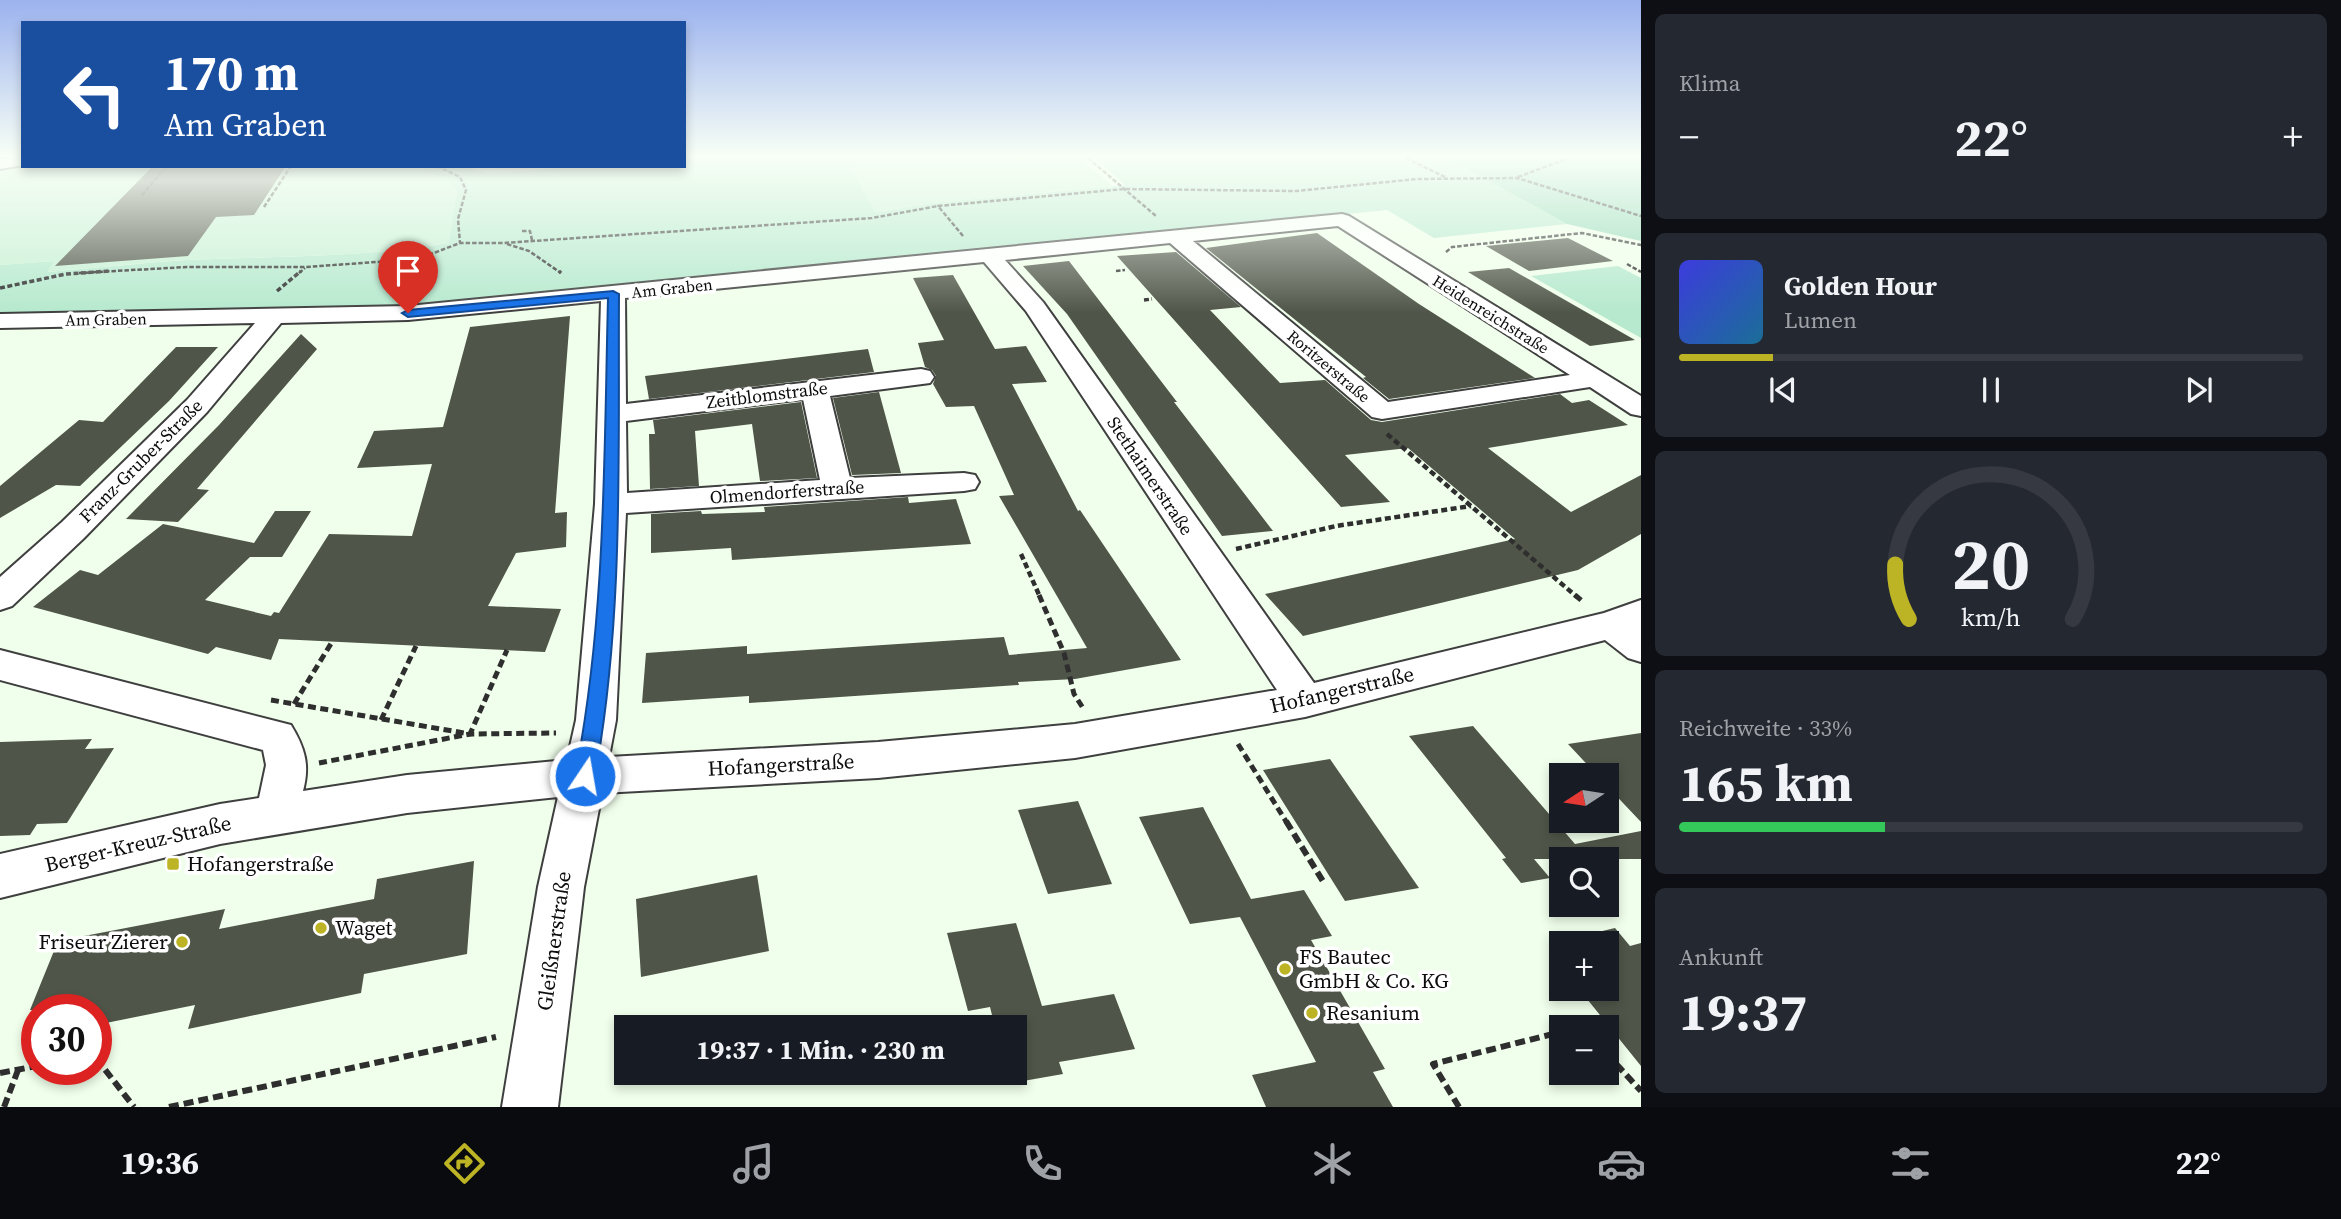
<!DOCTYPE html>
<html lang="de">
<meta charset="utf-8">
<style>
body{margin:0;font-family:"Source Serif 4",serif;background:#242831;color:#f1f3f6;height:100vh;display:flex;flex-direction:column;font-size:26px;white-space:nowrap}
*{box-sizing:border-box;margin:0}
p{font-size:23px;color:#9ea1a6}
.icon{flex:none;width:38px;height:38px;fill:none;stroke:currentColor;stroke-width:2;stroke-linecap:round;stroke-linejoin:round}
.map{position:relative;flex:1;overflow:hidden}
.drawer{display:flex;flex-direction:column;gap:14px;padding:14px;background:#0d0f14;width:700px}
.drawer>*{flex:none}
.hud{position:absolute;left:21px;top:21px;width:665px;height:147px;border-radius:0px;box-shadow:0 4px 10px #0003;background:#1a4fa0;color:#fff;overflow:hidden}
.needle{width:46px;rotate:258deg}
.controls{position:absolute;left:1549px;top:763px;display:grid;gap:14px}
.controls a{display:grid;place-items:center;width:70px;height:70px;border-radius:0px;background:#171b24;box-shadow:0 4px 10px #0003;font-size:35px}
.speed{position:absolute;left:21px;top:994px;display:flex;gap:14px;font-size:35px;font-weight:700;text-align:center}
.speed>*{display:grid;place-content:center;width:91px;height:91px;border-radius:50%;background:#171b24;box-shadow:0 4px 10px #0003;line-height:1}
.speed .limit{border:10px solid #d22;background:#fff;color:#111}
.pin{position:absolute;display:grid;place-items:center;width:60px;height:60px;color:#fff;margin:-72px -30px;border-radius:50% 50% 50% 0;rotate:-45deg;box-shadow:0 0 7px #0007}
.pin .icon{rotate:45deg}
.me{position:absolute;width:77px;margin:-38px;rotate:12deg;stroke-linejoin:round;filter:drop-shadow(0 0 5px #0008)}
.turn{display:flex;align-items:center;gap:24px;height:147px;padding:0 28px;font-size:32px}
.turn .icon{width:91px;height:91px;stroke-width:2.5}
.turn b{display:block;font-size:49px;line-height:60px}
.big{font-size:52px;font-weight:700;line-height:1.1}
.drawer .widget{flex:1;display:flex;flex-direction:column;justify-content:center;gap:10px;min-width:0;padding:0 24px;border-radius:10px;background:#242831}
.drawer .dial{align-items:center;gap:0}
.dial svg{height:182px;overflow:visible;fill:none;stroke:#363941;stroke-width:7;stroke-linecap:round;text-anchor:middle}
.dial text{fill:#f1f3f6;stroke:none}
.song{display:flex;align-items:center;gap:21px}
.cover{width:84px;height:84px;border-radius:10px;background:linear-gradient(135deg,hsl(240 70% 55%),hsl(200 70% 35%))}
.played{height:7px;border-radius:4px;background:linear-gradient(90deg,#bcb325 15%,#363941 15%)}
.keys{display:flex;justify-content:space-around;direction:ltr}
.heat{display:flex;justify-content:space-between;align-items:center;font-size:38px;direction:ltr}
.charge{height:10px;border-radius:5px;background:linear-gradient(90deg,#34c759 33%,#363941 0)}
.trip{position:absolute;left:614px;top:1015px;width:413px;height:70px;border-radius:0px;background:#171b24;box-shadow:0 4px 10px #0003;font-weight:700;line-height:70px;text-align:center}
.tab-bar{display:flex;height:112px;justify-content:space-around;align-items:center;background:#090b0e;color:#9ea1a6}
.tab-bar .icon{width:49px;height:49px}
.tab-bar .on{color:#bcb325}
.tab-bar b{font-size:32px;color:#f1f3f6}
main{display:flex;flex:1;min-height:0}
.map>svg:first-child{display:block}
.green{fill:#b6e9ce}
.forest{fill:#95d9ba}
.pitch{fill:#c7f0d5}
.building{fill:#505549}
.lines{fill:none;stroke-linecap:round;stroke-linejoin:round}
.minor-casing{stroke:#3f3f3f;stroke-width:4}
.path-far4{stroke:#2e2e2e;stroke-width:2.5;stroke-dasharray:4.5 2;stroke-linecap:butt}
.path-far3{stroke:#2e2e2e;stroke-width:3.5;stroke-dasharray:5 2.5;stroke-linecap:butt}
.path-far2{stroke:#2e2e2e;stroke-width:4.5;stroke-dasharray:6 3.5;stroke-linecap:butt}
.path-far1{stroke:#2e2e2e;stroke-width:5;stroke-dasharray:8 4.5;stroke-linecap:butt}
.path{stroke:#2e2e2e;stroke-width:6;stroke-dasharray:10 5;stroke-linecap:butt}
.minor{fill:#fff;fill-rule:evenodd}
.route{fill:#1a73e8;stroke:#114b97;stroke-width:2}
.poi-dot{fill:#bcb325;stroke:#fff;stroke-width:2.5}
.labels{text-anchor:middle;stroke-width:7;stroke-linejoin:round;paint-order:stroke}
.far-street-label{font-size:16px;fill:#0c0c0c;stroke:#fff}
.street-label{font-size:18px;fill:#0c0c0c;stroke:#fff}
.near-street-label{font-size:21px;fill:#0c0c0c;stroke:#fff}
.near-poi-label{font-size:21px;fill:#0c0c0c;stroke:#fff;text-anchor:start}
</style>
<main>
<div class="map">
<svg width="1641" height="1107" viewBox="0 0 1641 1107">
<rect width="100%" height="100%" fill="#f0ffeb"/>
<!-- green -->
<g class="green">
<path d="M688,158H958L851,167L876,212L932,203L1125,185L1095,158H1447L1567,224L1434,238L1387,210L413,308L0,315V265L54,261L48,272C95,268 141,263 187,260C275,256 361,258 448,243V179L423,172L425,166H464L487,174L586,166H684V159Z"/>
<polygon points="1618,266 1641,278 1641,338 1531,276"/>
</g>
<!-- forest -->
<polygon class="forest" points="1447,158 1641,158 1641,241 1567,224"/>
<!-- pitch -->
<g class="pitch">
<polygon points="958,158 1080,158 1112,186 932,203 875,212 850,167"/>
<path d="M23,165L425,166L423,172L448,179L457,192L449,243C360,258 275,256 186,260C140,263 94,268 47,272L54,261L0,265V169Z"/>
</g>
<!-- building -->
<g class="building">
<polygon points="153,166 286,166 254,215 216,217 188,256 55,266"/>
<polygon points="1317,233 1419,304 1535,378 1389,399 1363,378 1366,377 1206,248"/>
<polygon points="1568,238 1613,261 1529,271 1486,246"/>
<polygon points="1176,252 1241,307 1210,310 1280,383 1325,380 1371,420 1382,422 1560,394 1572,403 1589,400 1628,425 1488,448 1571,512 1641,475 1641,534 1578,570 1303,636 1265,594 1515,539 1408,448 1345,455 1390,502 1341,507 1117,256"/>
<polygon points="1069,261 1177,402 1174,402 1273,531 1222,536 1067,314 1023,266"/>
<polygon points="1509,268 1635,340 1590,346 1468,272"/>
<polygon points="953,275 995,349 1026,346 1047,382 1012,384 1078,511 1080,510 1181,660 1075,679 1018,682 1019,685 749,703 749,696 642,703 646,653 747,646 747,654 1004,637 1009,655 1087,648 999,496 1014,495 974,406 946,407 933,384 936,376 932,370 925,367 918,343 944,340 913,278"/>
<polygon points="570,316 555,513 567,512 566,547 516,553 488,606 561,609 545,652 279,639 271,660 216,647 208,654 33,607 80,570 98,575 163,524 254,543 275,511 311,511 282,557 250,557 205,600 271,616 274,612 279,613 329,534 412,536 432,464 357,468 374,431 443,427 470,327"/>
<polygon points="301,334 317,349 197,489 209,490 178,522 126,519 219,425"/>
<polygon points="176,347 218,347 169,401 80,486 56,485 0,518 0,486 79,420 103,422"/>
<polygon points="868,349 874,372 649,399 645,376"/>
<polygon points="879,392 901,473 852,475 833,398"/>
<polygon points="801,402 817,478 760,481 752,424 695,431 699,486 650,489 649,434 655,434 653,420"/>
<polygon points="908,497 909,503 956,499 971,544 732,560 731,548 651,553 651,514 701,511 702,514 765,512 764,507"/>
<polygon points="1473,726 1575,844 1641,831 1641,859 1534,859 1550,878 1521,883 1502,859 1506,858 1409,736"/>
<polygon points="1641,733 1641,822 1606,785 1606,775 1597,775 1568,744"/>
<polygon points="92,739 85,749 114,748 67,823 37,824 30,835 0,836 0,742"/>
<polygon points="1330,759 1419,888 1345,901 1263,770"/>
<polygon points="1078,801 1112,884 1048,894 1018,810"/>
<polygon points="1203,807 1251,899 1304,890 1332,936 1311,940 1385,1069 1373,1072 1393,1107 1266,1107 1252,1075 1316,1062 1240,917 1190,924 1139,817"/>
<polygon points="474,861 467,954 364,974 361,993 188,1029 195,1005 96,1025 96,1010 30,1010 58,941 225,909 219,929 374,899 377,879"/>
<polygon points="757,875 769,951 641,977 636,899"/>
<polygon points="1016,923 1042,1006 1114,994 1135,1049 1059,1062 1063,1074 1011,1083 1008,1073 1015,1073 1015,1027 995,1027 990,1007 968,1011 947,933"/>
<polygon points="1615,928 1630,946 1641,943 1641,1066 1579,989 1606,989 1606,943 1567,943 1565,940"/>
</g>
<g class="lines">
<defs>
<g id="minor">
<polygon points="23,158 23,165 0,169 0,159"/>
<path d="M1342,214L1349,216L1641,396V416L1631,414L1590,387L1382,419L1372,417L1170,243L1005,260L1043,302L1314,683L1604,613L1641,600V662L1628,658L1605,640L1305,717L1075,758L878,778L602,793L584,887L558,1107H502L538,887L558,797L407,813L220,844L0,898V854L220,804L259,798L266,765L263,750L0,680V650L291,725C305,748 310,765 303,791L407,775L567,760L576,720L595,504L601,301L408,320L281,323L207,412L84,538L12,606L0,610V577L62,522L187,400L255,323L0,328V314L408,306ZM1338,226L1570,375L1388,402L1193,241ZM984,262L1026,311L1277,690L1075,724L878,742L609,757L616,720L626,513L964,491L975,489L979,482L975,475L964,473L850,478L830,396L930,383L934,377L930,371L921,369L626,404L625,298ZM803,399L820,480L627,493L626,421Z"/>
</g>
</defs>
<!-- minor casing -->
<use href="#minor" class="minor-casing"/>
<!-- path-far4 -->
<g class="path-far4">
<polyline points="1088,158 1156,216"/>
<polyline points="1406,158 1447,178"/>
<polyline points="437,166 460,177 466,190 458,219 460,243"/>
<polyline points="1518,177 1569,158"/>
<polyline points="142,195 167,166"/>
<polyline points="264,207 291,166"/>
<polyline points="522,231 530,231 532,240"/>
<polyline points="963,236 938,206 1124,189 1296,191 1417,179 1517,178 1641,216"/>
<polyline points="507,244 529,251 561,273"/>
<polyline points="1446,252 1452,247 1582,233 1641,245"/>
<polyline points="1627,264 1641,272"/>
<polyline points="1116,271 1125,270"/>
<polyline points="79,273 187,267 306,267 418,259 460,243 503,243 872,218 938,206"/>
<polyline points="299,273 305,268"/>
</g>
<!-- path-far3 -->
<g class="path-far3">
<polyline points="559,271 561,273"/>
<polyline points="0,288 66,274 110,271"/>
<polyline points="277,291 301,271"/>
<polyline points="1144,300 1152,299"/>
</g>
<!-- path-far2 -->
<g class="path-far2">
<polyline points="1387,434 1577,597"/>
<polyline points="1236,549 1336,526 1471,506"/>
<polyline points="1021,554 1040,597"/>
</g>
<!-- path-far1 -->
<g class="path-far1">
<polyline points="1039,595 1064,653 1074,694 1083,708"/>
<polyline points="1575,595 1582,601"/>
<polyline points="271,700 470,734 507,650"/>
<polyline points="294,704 332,642"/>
<polyline points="381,720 416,646"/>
<polyline points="1238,744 1287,823"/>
<polyline points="319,763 470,734 556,733"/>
</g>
<!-- path -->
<g class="path">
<polyline points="1286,821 1324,883"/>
<polyline points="1580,1027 1586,1027"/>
<polyline points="96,1048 104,1031"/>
<polyline points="1606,1053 1641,1091"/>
<polyline points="96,1058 134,1107"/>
<polyline points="0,1073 37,1066"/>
<polyline points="4,1107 18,1070"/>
<polyline points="169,1107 496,1037"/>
<polyline points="1459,1107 1433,1064 1561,1032"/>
</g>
<!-- minor -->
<use href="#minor" class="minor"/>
</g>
<!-- sky -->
<linearGradient id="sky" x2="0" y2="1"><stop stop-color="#9bb2ee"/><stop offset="0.5" stop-color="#f8fff6"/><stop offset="1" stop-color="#f8fff6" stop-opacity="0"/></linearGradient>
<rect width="1641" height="313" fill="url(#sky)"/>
<!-- route -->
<path class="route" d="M613,291L619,294C618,454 624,618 595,776L592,782L585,784L578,782L575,776C606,620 604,456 608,298L408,317L402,313L408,310Z"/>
<!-- markers -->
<g class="poi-dot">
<rect x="166" y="857" width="14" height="14" rx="3.5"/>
<circle cx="321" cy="928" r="7"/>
<circle cx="182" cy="942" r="7"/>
<circle cx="1285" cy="969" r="7"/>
<circle cx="1312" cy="1013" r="7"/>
</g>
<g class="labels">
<!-- far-street labels -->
<g class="far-street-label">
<text transform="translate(672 288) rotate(-6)" y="6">Am Graben</text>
<text transform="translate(1491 314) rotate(32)" y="6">Heidenreichstraße</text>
<text transform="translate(106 319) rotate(-1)" y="6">Am Graben</text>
<text transform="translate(1329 366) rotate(40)" y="6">Roritzerstraße</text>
</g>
<!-- street labels -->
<g class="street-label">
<text transform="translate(767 395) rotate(-7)" y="6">Zeitblomstraße</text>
<text transform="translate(141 461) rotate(-45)" y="6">Franz-Gruber-Straße</text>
<text transform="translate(1150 476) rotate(56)" y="6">Stethaimerstraße</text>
<text transform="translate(787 492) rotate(-4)" y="6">Olmendorferstraße</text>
</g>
<!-- near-street labels -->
<g class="near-street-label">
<text transform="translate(1342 690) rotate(-13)" y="7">Hofangerstraße</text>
<text transform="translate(781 765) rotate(-3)" y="7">Hofangerstraße</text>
<text transform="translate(138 844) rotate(-13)" y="7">Berger-Kreuz-Straße</text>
<text transform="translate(554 941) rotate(-82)" y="7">Gleißnerstraße</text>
</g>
<!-- near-poi labels -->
<g class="near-poi-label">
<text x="187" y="871">Hofangerstraße</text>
<text x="335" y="935">Waget</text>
<text x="168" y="949" text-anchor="end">Friseur Zierer</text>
<text x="1299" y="964">FS Bautec<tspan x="1299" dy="24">GmbH &amp; Co. KG</tspan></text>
<text x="1326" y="1020">Resanium</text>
</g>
</g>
</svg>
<div class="controls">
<a><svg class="needle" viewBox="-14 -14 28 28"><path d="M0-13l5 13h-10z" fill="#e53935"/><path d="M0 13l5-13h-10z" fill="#9ea1a6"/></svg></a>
<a><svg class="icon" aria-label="search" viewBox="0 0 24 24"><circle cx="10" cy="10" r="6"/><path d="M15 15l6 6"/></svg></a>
<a>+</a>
<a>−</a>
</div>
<div class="speed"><div class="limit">30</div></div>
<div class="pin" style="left:408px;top:313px;background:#d93025"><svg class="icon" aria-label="arrive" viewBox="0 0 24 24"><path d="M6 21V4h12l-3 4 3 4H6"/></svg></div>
<svg class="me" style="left:585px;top:776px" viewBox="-20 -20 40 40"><circle r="17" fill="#1a73e8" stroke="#fff" stroke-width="3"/><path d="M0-11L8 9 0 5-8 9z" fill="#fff"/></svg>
<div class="trip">19:37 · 1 Min. · 230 m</div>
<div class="hud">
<div class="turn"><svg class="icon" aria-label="left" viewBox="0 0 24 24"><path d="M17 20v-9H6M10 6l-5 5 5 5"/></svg><div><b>170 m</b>Am Graben</div></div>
</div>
</div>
<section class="drawer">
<div class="widget"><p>Klima</p>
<div class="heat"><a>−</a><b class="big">22°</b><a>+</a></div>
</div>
<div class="widget">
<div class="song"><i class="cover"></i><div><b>Golden Hour</b><p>Lumen</p></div></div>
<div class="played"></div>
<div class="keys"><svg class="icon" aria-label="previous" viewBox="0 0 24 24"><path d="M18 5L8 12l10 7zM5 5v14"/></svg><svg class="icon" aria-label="pause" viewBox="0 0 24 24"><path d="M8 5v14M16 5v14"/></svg><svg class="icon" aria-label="next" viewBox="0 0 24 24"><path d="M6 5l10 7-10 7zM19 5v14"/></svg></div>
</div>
<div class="widget dial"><svg viewBox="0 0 100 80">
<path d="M14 69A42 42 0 1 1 86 69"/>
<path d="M14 69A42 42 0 0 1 8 45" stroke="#bcb325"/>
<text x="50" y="56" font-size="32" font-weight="700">20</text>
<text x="50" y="72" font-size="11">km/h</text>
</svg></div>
<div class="widget"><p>Reichweite · 33%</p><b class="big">165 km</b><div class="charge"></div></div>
<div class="widget"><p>Ankunft</p><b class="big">19:37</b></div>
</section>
</main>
<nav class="tab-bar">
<b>19:36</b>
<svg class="icon on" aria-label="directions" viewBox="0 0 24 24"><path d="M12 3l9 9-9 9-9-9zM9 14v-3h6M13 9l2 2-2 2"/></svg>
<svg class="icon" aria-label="music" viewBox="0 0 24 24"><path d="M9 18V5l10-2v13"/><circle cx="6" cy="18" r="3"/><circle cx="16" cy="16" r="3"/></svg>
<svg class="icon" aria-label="phone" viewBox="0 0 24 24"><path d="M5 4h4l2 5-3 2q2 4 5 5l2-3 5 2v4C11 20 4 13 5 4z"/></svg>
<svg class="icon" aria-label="climate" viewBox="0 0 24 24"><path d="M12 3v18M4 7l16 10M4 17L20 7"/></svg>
<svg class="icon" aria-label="car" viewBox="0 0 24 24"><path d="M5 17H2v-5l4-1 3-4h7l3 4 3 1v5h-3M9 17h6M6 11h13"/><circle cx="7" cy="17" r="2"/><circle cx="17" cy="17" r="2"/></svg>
<svg class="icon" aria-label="filters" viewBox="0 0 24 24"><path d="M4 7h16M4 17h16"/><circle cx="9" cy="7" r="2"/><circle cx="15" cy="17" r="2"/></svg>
<b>22°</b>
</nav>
